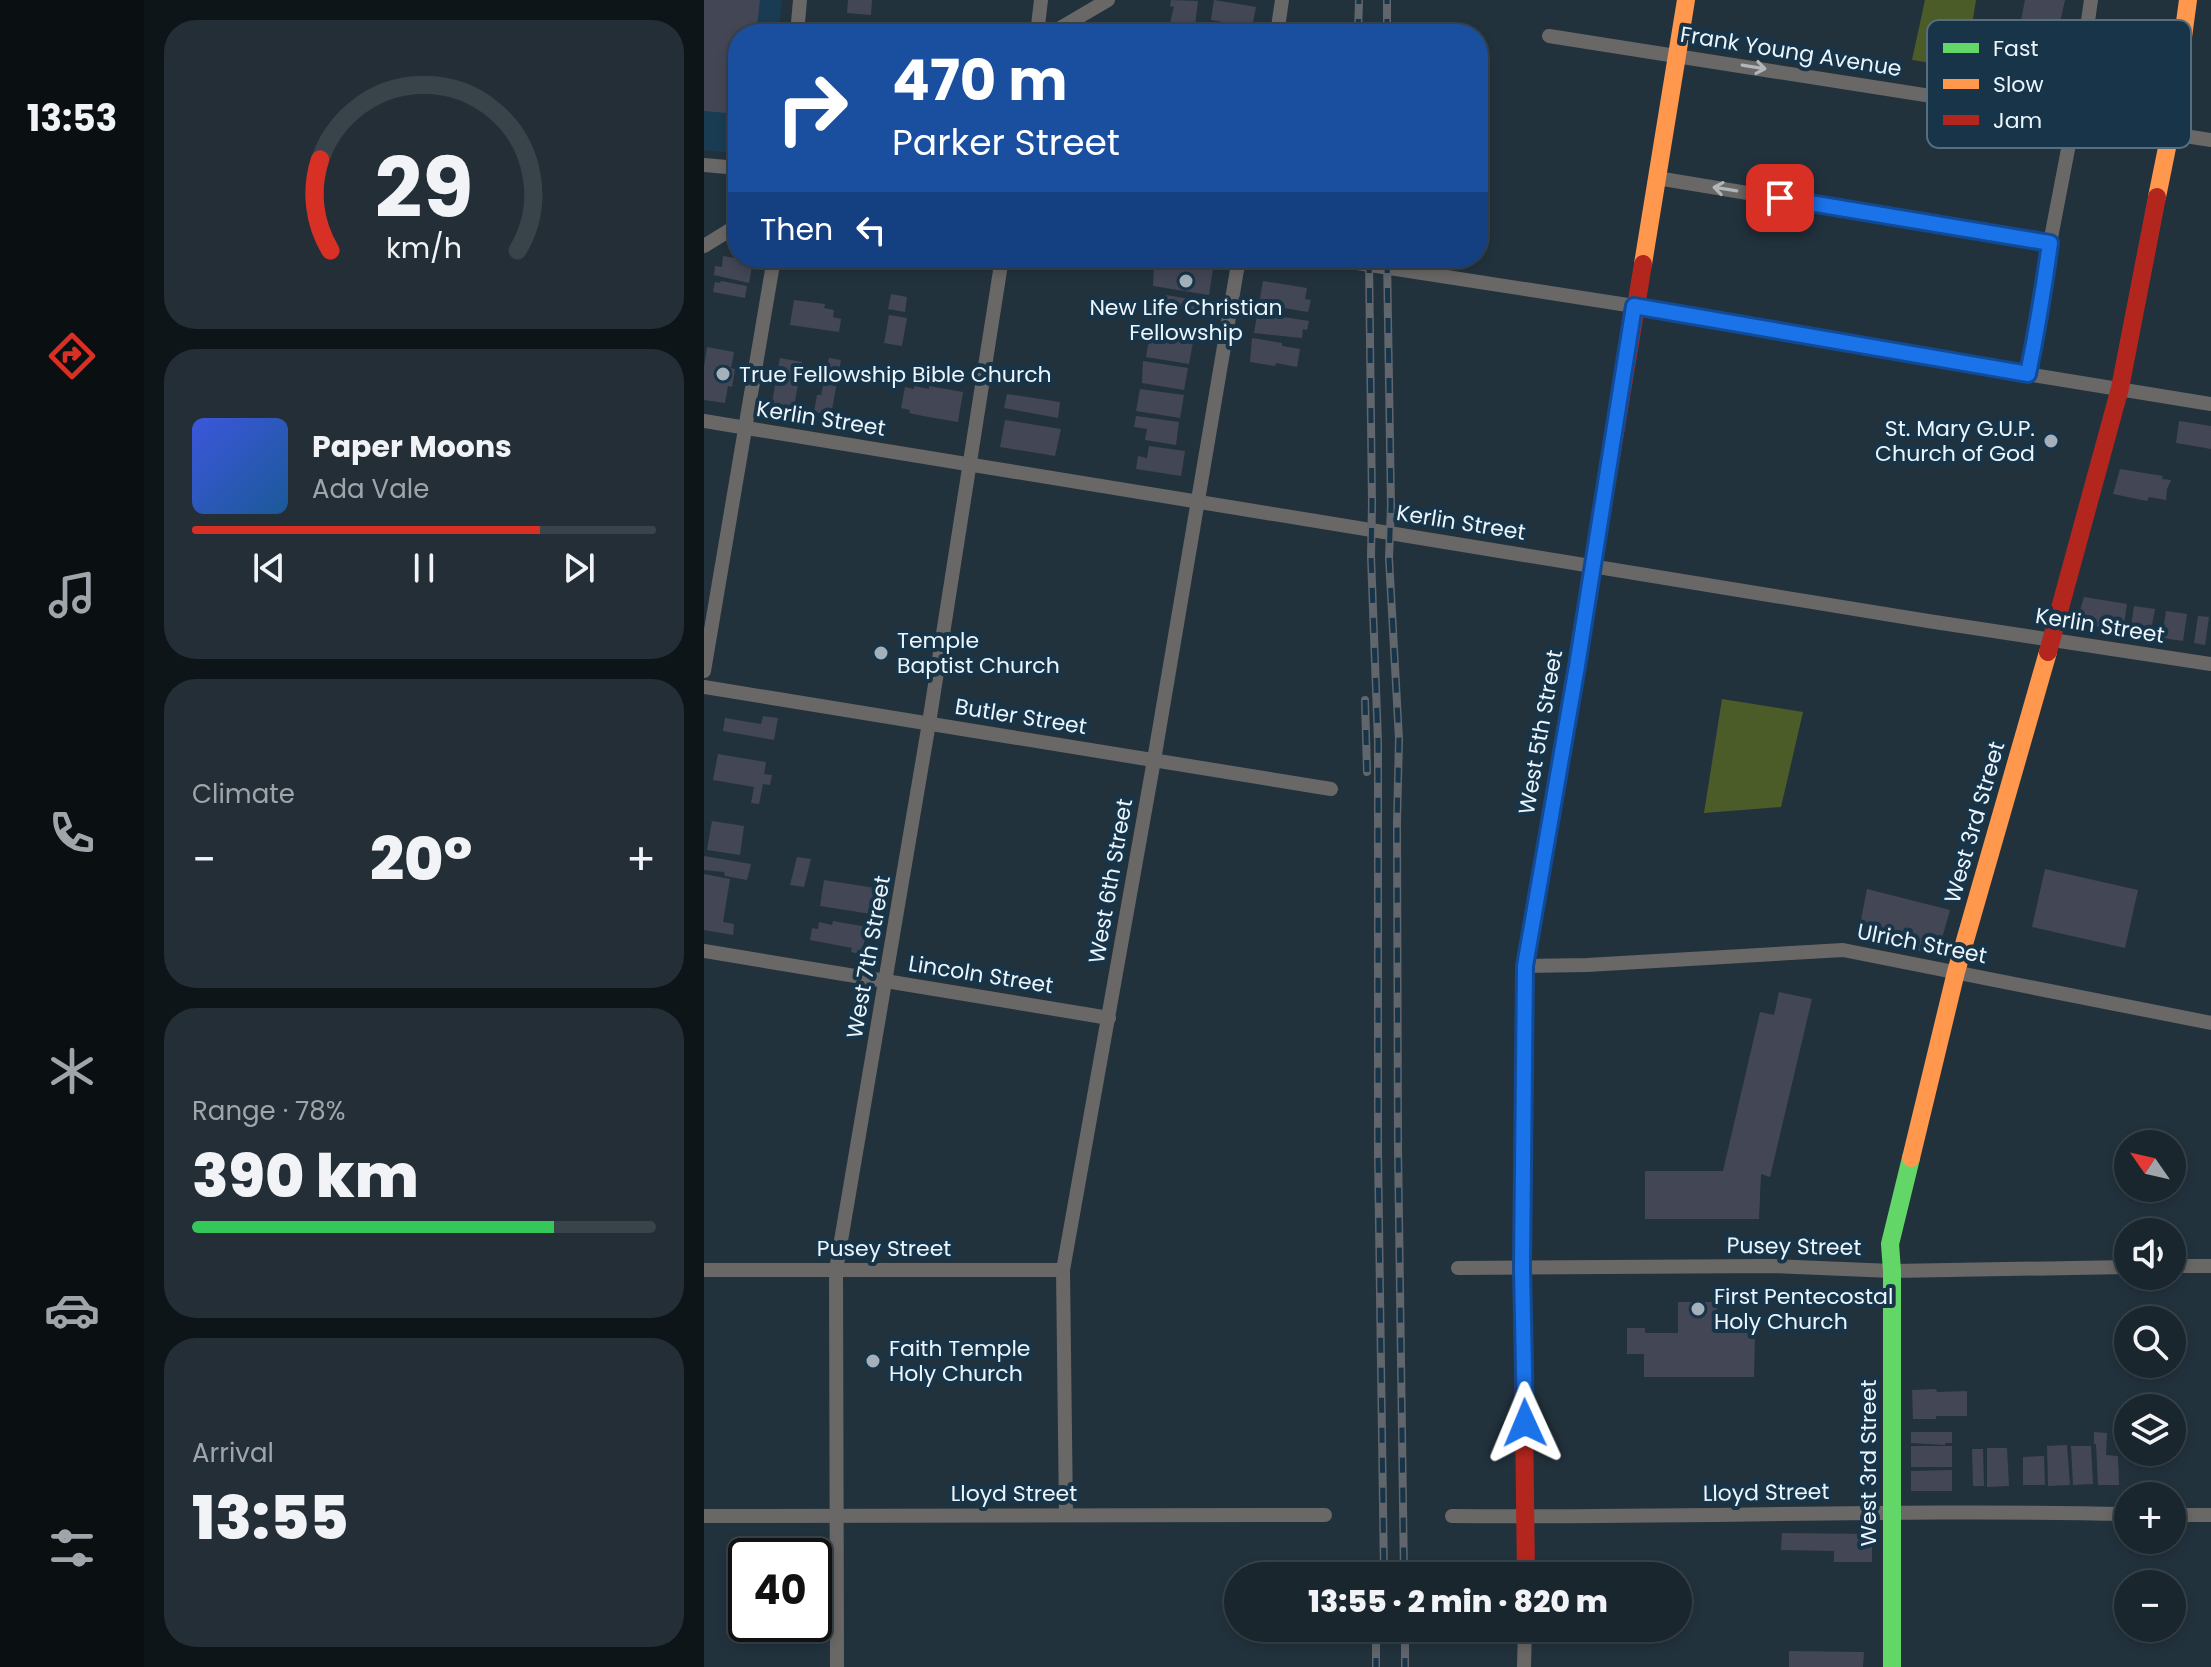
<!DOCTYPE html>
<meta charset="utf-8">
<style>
body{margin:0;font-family:Poppins,sans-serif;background:#232e36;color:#f1f3f6;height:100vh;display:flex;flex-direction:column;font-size:30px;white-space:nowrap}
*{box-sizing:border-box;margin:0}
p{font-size:26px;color:#9fa5aa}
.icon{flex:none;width:44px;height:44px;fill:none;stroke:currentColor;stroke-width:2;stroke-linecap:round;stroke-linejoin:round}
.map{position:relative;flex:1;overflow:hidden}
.details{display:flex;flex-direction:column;gap:20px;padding:20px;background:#0e1519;width:560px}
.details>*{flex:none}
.banner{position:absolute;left:24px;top:24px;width:760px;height:244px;border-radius:32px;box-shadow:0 4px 12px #0003,0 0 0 2px #38434a;background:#1a4fa0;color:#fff;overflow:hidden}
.needle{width:52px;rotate:304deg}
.fabs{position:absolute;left:1410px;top:1130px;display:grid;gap:16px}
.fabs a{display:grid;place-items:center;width:72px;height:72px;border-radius:50%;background:#1a262e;box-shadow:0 4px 12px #0003,0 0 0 2px #38434a;font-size:40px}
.speed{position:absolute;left:24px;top:1538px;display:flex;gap:16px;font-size:40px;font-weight:700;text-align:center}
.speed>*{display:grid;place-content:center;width:104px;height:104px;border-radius:50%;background:#1a262e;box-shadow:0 4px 12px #0003,0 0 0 2px #38434a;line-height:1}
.speed .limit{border:4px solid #111;border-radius:12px;background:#fff;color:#111}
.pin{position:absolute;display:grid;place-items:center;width:68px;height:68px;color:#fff;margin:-34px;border-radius:16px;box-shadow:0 4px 12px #0006}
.me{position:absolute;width:88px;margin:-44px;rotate:359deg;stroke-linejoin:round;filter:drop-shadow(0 0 6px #0008)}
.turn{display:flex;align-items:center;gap:28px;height:168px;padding:0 32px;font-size:36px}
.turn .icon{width:104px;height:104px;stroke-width:2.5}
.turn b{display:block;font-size:56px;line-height:68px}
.then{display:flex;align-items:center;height:76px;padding:0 32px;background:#0003;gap:16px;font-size:30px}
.big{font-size:60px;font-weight:800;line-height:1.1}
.details .widget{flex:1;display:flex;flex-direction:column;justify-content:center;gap:12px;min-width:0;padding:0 28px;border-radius:32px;background:#232e36}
.details .dial{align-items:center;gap:0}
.dial svg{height:208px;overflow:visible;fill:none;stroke:#38434a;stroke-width:7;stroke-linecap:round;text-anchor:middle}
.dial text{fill:#f1f3f6;stroke:none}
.song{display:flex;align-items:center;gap:24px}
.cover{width:96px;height:96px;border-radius:12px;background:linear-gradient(135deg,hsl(230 70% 55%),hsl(210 70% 35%))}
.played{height:8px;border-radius:4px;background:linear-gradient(90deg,#d93025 75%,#38434a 75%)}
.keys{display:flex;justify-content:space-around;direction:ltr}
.heat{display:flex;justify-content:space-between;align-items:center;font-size:44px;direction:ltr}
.charge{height:12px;border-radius:6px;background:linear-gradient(90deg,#34c759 78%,#38434a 0)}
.trip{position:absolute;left:520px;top:1562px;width:468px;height:80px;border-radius:40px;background:#1a262e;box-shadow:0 4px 12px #0003,0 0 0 2px #38434a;font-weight:800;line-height:80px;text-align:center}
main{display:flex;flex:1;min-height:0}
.tabs{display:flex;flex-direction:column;width:144px;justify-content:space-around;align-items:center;background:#0a0f12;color:#9fa5aa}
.tabs .icon{width:56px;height:56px}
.tabs .active{color:#d93025}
.tabs b{font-size:36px;color:#f1f3f6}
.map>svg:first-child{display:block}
.built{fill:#193c53}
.green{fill:#4c5c28}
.building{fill:#434655}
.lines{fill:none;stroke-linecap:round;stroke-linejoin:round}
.street{stroke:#696866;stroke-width:14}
.fast{stroke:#63d668;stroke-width:18}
.slow{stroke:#ff974d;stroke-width:18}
.jam{stroke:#b3261e;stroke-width:18}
.rail-casing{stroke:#60666b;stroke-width:8}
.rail{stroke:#173448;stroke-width:5;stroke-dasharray:15;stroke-linecap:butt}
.oneway{stroke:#b0b6b9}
.route-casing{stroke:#114b97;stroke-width:20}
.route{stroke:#1a73e8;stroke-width:14}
.poi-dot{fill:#a5b1ba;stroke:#173448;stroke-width:3}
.labels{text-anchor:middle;stroke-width:8;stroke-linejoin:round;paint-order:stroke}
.street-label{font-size:22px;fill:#ebf5fd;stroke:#173448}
.poi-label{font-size:22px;fill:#ebf5fd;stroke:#173448;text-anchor:start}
.key{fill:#173448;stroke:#576e7e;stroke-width:2}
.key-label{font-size:22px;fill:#ebf5fd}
</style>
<main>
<nav class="tabs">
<b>13:53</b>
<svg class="icon active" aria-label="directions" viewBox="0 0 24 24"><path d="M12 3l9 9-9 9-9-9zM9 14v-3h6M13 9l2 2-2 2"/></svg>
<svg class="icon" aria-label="music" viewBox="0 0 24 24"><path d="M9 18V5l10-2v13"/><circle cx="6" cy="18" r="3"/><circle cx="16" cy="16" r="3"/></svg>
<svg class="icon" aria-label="phone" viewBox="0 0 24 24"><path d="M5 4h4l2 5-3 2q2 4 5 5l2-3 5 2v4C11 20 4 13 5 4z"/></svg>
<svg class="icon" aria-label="climate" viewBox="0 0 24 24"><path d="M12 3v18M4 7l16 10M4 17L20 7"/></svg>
<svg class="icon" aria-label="car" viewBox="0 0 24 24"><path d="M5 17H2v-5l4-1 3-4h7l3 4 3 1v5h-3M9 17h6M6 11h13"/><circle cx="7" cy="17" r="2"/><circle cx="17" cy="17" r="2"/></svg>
<svg class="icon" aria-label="filters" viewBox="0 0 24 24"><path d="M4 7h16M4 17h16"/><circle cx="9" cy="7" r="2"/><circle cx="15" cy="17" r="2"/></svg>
</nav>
<section class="details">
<div class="widget dial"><svg viewBox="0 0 100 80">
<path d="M14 69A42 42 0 1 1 86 69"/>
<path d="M14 69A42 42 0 0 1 10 34" stroke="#d93025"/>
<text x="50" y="56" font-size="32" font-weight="700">29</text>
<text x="50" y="72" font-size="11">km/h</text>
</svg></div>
<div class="widget">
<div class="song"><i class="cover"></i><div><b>Paper Moons</b><p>Ada Vale</p></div></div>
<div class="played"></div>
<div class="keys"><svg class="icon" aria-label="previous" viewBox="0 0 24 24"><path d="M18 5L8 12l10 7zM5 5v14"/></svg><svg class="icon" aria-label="pause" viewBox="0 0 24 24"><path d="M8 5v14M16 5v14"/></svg><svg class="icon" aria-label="next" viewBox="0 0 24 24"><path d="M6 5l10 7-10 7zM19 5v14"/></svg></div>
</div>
<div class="widget"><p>Climate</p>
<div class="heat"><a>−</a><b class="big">20°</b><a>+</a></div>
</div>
<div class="widget"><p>Range · 78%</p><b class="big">390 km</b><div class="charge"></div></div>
<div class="widget"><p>Arrival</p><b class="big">13:55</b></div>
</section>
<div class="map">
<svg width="1507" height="1667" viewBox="0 0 1507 1667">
<rect width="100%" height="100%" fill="#22323d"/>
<!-- built -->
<polygon class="built" points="0,0 78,0 74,34 34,34 34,153 0,150"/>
<!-- green -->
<g class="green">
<polygon points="1221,0 1272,0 1261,68 1208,60"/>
<polygon points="1018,699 1099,712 1077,807 1000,813"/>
</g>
<!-- building -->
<g class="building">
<polygon points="0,0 56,0 52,34 34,34 34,114 0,111"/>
<polygon points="144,0 168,0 167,15 143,13"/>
<polygon points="467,0 494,1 491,25 480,23 478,33 464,31 470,7 466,6"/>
<polygon points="510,0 552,7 548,27 507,20"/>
<polygon points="1321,0 1361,0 1356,22 1343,20 1332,69 1346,71 1343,96 1305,88 1306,79 1296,77 1299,64 1308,66"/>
<polygon points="19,256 49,261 45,283 10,275 11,266 18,267"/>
<polygon points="454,258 486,258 510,262 505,295 449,286 450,263 453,264"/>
<polygon points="17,281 43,286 41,298 9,292 11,282 16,283"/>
<polygon points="559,281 603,288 601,299 607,300 604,312 555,304"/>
<polygon points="187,294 203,297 201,312 184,309"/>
<polygon points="462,295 504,302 503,313 460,306"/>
<polygon points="90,300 121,304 120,308 130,310 129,317 137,319 135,332 86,325"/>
<polygon points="554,309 580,313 579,317 605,321 603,330 599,329 598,338 550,333"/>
<polygon points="185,315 203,318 198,346 180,343"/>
<polygon points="446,334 489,342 485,364 442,357"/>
<polygon points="548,338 578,343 578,346 596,349 593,367 572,363 571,366 546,362"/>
<polygon points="3,347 30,352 27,368 31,369 28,387 24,386 21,403 0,400 0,367"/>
<polygon points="76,358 98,362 89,412 67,408"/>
<polygon points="125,358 137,360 127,415 110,412 113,395 117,395"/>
<polygon points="439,361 484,368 480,390 438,383"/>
<polygon points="210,386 225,389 225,386 259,392 254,422 219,416 205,413 206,410 197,408 201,387 210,389"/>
<polygon points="436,389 480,395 476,418 432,411"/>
<polygon points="303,394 356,402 354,418 300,408"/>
<polygon points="432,416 475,422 472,445 441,440 443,429 430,427"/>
<polygon points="301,420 357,429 351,456 296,447"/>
<polygon points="1475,421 1507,426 1507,449 1472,443"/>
<polygon points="445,446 481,451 477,476 432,469 434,456 443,458"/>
<polygon points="1416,469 1459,476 1458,479 1467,480 1463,489 1462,500 1445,497 1443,501 1409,494"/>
<polygon points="1380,597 1423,604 1419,631 1372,623"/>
<polygon points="1430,606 1451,609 1446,636 1426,633"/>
<polygon points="1462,611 1483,614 1479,641 1458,638"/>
<polygon points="1494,616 1505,617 1501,645 1490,643"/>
<polygon points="59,716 74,718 70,740 19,731 21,718 57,724"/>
<polygon points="14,754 62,762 60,774 68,775 66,785 59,784 55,804 47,803 50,787 9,780"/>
<polygon points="8,821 40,826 36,855 3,850"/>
<polygon points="0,856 47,864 43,880 21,876 20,872 0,870"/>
<polygon points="93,857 107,859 100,887 86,885"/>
<polygon points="1341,869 1434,890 1421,948 1328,927"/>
<polygon points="0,874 26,879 19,922 30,924 29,935 0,930"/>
<polygon points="120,880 171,888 167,914 116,906"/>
<polygon points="1163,889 1246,910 1233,956 1154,935"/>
<polygon points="129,921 163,927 159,948 156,954 147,952 148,948 106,940 108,928 114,929 115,922 128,925"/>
<polygon points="1075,992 1108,999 1066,1177 1057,1174 1055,1219 941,1219 941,1171 1019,1171 1056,1012 1070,1015"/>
<polygon points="974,1302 1013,1302 1013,1333 1051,1333 1050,1377 940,1377 940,1354 923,1354 923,1328 941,1328 941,1333 974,1333"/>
<polygon points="1232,1389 1233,1392 1263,1391 1263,1416 1232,1416 1232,1419 1209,1419 1208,1390"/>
<polygon points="1207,1432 1248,1432 1248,1443 1241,1443 1241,1445 1207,1443"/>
<polygon points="1390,1432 1403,1433 1402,1455 1414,1456 1415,1485 1394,1485 1392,1444 1390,1444"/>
<polygon points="1363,1445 1366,1485 1344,1486 1343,1446"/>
<rect x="1207" y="1446" width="41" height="21"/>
<polygon points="1367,1446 1387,1446 1389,1484 1369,1485"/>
<polygon points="1283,1448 1303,1448 1305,1486 1283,1487"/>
<polygon points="1268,1449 1279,1449 1280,1486 1269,1486"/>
<polygon points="1340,1456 1341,1485 1319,1485 1319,1457"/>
<polygon points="1248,1470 1248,1491 1207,1491 1207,1471"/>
<polygon points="1078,1533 1168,1534 1168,1562 1130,1562 1130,1551 1077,1550"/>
<polygon points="1085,1651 1160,1652 1159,1667 1085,1667"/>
</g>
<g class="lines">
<!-- street -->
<g class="street">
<polyline points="93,34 96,0"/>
<polyline points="333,34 337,0"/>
<polyline points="346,34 404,0"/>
<polyline points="573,34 578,0"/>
<polyline points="845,36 1507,140"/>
<polyline points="0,165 34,168"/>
<polyline points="953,178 1346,243"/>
<polyline points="0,246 34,225"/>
<polyline points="621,258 930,306 1268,365 1507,404"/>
<polyline points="1324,374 1338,305 1346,243 1370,118 1387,0"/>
<polyline points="0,421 1224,621 1507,664"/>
<polyline points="0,671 70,258"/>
<polyline points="0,687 627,789"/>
<polyline points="0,951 405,1018"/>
<polyline points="821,966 883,965 1139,950 1507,1023"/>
<polyline points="1468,1266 1507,1266"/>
<polyline points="754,1268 1068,1266 1188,1271 1424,1267"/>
<polyline points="0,1270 359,1270"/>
<polyline points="362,1515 359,1270 450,760 535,258"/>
<polyline points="1468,1515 1507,1515"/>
<polyline points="0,1516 621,1515"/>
<path d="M748,1516C973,1518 1199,1509 1424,1514"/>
<polyline points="133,1667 132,1270 225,723 298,258"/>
<polyline points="820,1667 821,1628"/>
</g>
<!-- fast -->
<g class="fast">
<polyline points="818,1262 821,966 861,735"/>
<polyline points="1188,1667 1188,1271 1186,1244 1207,1158"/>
</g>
<!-- slow -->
<g class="slow">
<polyline points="1453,197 1466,133 1484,0"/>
<polyline points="939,264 982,0"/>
<polyline points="1207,1158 1252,972 1344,652"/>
</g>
<!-- jam -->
<g class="jam">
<polyline points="1344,652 1416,388 1453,197"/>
<polyline points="861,735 939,264"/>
<polyline points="818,1262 822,1576"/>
</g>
<defs>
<g id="rail">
<polyline points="654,34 655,0"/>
<polyline points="683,34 683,0"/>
<polyline points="665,258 668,504 667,556 674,742 674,1153 680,1576"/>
<polyline points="683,258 687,506 685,558 695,739 693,823 694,1147 700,1576"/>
<polyline points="661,700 663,772"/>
<polyline points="672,1628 672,1667"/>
<polyline points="701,1628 701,1667"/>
</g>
</defs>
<!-- rail casing -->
<use href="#rail" class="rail-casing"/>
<!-- rail -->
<use href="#rail" class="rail"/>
</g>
<!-- one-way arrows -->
<defs><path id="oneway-shaft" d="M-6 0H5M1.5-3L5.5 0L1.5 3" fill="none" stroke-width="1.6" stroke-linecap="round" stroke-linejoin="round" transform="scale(2)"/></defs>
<g class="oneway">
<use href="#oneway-shaft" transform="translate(1050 67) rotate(9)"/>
<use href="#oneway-shaft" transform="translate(1021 189) rotate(-171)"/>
</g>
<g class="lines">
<defs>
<path id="route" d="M821,1423L818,1267L821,966L873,666L930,306L1324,374C1333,330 1340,287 1346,243L1076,198"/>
</defs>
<!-- route casing -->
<use href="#route" class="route-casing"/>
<!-- route -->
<use href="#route" class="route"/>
</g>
<!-- markers -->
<g class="poi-dot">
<circle cx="482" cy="281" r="8"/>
<circle cx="19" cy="374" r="8"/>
<circle cx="1347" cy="441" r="8"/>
<circle cx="177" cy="653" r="8"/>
<circle cx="994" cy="1309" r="8"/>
<circle cx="169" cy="1361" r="8"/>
</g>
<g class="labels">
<!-- street labels -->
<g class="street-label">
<text transform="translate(1087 51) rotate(9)" y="8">Frank Young Avenue</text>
<text transform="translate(117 418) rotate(9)" y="8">Kerlin Street</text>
<text transform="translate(757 522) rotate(9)" y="8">Kerlin Street</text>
<text transform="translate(1396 625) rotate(9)" y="8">Kerlin Street</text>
<text transform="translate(317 716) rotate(9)" y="8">Butler Street</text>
<text transform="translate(836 732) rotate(-80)" y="8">West 5th Street</text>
<text transform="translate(1270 822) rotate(-74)" y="8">West 3rd Street</text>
<text transform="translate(406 881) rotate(-80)" y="8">West 6th Street</text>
<text transform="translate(1218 943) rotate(11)" y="8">Ulrich Street</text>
<text transform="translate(164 957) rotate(-80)" y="8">West 7th Street</text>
<text transform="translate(277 974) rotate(9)" y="8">Lincoln Street</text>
<text transform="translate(1090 1246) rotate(1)" y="8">Pusey Street</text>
<text x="180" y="1256">Pusey Street</text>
<text transform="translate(1164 1463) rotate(-90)" y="8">West 3rd Street</text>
<text transform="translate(1062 1492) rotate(-1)" y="8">Lloyd Street</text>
<text x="310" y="1501">Lloyd Street</text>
</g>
<!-- poi labels -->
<g class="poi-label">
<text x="482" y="315" text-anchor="middle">New Life Christian<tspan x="482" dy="25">Fellowship</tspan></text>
<text x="35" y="382">True Fellowship Bible Church</text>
<text x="1331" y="436" text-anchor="end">St. Mary G.U.P.<tspan x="1331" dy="25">Church of God</tspan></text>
<text x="193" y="648">Temple<tspan x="193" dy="25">Baptist Church</tspan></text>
<text x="1010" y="1304">First Pentecostal<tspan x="1010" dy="25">Holy Church</tspan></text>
<text x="185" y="1356">Faith Temple<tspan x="185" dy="25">Holy Church</tspan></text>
</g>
</g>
<!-- legend -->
<rect x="1223" y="20" width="264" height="128" rx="12" class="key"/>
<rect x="1239" y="43" width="36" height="10" fill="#63d668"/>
<rect x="1239" y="79" width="36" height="10" fill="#ff974d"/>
<rect x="1239" y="115" width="36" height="10" fill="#b3261e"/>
<g class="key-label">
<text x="1289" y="56">Fast</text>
<text x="1289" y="92">Slow</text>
<text x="1289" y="128">Jam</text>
</g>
</svg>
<div class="fabs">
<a><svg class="needle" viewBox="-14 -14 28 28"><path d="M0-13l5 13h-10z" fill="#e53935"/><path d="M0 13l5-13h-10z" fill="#9fa5aa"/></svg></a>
<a><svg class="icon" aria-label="sound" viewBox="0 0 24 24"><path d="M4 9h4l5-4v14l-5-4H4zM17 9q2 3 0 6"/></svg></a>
<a><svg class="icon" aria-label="search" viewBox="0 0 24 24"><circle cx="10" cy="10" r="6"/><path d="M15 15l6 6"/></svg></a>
<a><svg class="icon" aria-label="layers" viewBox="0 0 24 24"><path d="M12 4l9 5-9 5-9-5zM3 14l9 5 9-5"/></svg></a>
<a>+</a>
<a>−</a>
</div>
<div class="speed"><div class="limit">40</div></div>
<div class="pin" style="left:1076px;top:198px;background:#d93025"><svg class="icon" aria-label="arrive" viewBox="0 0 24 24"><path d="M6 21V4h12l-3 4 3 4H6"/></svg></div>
<svg class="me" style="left:821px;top:1423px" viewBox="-20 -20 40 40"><path d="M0-17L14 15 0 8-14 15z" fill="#1a73e8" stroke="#fff" stroke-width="4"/></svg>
<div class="trip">13:55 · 2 min · 820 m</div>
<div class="banner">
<div class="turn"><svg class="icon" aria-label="right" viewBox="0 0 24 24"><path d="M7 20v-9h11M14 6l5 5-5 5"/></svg><div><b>470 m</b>Parker Street</div></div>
<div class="then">Then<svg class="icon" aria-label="left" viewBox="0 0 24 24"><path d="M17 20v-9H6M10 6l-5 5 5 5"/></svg></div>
</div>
</div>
</main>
